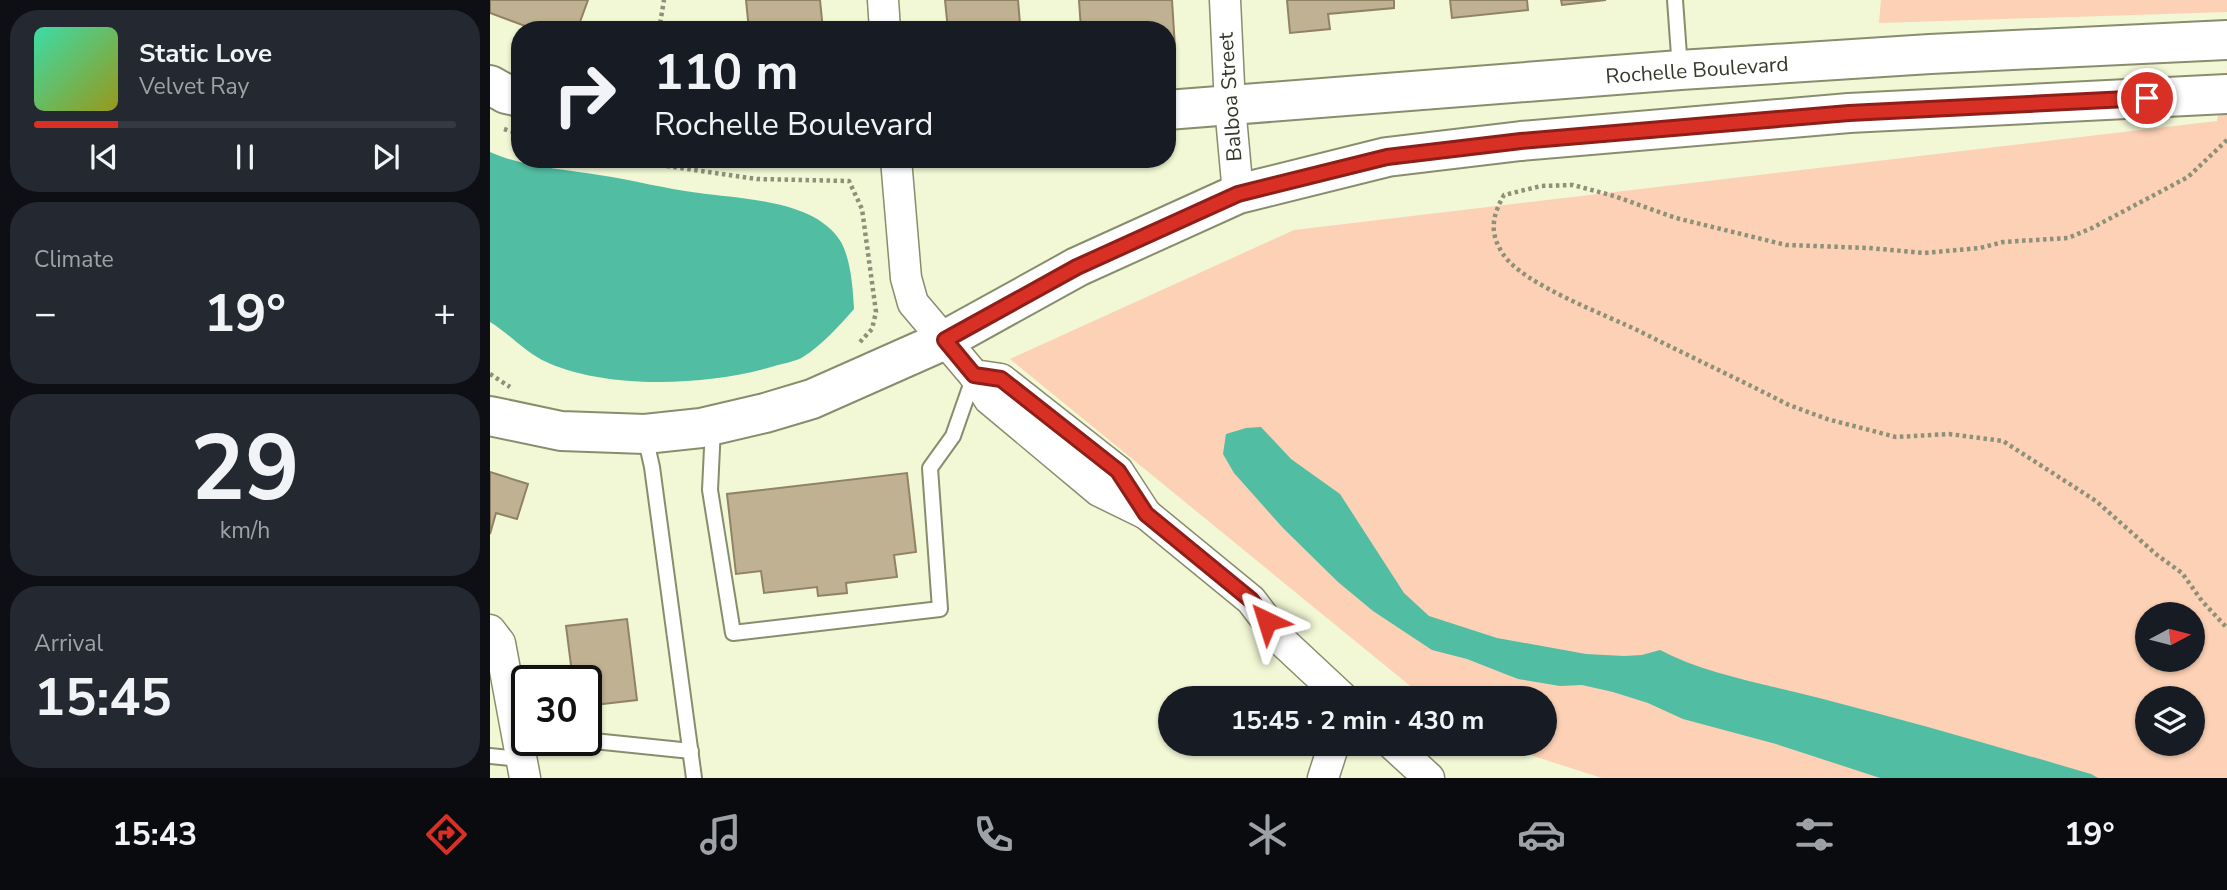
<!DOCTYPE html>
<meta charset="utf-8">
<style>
body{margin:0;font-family:"Nunito Sans",sans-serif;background:#242831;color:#f1f3f6;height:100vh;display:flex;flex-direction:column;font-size:26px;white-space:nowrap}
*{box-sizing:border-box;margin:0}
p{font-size:23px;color:#9ea1a6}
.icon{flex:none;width:38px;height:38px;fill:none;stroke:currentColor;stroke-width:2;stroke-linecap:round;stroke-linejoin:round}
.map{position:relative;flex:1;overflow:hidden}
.details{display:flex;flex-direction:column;gap:10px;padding:10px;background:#0d0f14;width:490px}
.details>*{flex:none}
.top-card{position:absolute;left:21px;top:21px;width:665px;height:147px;border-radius:28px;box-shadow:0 2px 5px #0004;background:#171b24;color:#f1f3f6;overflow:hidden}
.needle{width:46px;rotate:83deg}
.tools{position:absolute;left:1645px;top:602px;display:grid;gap:14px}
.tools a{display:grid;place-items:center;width:70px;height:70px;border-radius:50%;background:#171b24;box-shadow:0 2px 5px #0004;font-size:35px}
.speed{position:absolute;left:21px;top:665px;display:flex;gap:14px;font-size:35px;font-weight:700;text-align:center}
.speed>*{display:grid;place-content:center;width:91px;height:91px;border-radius:50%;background:#171b24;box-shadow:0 2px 5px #0004;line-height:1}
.speed .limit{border:4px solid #111;border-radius:10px;background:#fff;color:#111}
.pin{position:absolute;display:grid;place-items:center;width:60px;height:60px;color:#fff;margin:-30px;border:4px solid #fff;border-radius:50%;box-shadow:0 2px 7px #0007}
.me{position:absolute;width:77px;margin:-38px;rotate:319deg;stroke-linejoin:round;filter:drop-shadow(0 0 5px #0008)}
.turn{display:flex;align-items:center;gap:24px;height:147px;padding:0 28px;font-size:32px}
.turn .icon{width:91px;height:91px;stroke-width:2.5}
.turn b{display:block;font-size:49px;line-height:60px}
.big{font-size:52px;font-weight:700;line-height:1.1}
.details .tile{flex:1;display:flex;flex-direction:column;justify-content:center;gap:10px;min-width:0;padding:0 24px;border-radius:28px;background:#242831}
.details .dial{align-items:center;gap:0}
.dial b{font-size:91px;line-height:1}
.song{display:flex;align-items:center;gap:21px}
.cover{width:84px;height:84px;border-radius:10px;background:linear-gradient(135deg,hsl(160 70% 55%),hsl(60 70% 35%))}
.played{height:7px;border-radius:4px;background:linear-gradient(90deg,#d93025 20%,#363941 20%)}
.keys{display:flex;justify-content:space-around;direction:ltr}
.heat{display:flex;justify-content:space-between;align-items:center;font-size:38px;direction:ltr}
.trip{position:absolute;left:668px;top:686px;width:399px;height:70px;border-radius:35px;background:#171b24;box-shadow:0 2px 5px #0004;font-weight:700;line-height:70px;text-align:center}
.tab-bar{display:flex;height:112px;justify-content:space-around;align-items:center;background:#090b0e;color:#9ea1a6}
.tab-bar .icon{width:49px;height:49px}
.tab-bar .selected{color:#d93025}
.tab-bar b{font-size:32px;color:#f1f3f6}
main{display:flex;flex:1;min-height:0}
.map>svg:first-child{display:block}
.green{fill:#fcd1b5;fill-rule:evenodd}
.water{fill:#51bda2}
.building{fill:#c0b193;stroke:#908265;stroke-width:2}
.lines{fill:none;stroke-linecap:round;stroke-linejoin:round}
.service-casing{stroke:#888d6e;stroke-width:18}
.minor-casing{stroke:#888d6e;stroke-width:33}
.secondary-casing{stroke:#888d6e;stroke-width:42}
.path{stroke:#8e917a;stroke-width:4.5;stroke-dasharray:3.5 3.5;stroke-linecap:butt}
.service{stroke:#fff;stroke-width:14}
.minor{stroke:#fff;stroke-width:30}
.secondary{stroke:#fff;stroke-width:38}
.route-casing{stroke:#8d1f18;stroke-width:18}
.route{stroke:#d93025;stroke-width:12}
.labels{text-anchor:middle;stroke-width:7;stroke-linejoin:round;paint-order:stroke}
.street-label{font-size:21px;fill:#36382b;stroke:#fff}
</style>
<main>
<section class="details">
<div class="tile">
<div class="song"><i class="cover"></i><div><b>Static Love</b><p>Velvet Ray</p></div></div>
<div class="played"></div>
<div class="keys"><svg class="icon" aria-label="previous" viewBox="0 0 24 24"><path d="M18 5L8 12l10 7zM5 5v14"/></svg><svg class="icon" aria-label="pause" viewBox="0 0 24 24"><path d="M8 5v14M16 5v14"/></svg><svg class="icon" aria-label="next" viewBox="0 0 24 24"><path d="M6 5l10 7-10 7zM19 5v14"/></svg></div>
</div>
<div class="tile"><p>Climate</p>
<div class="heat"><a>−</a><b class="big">19°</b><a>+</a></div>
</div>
<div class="tile dial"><b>29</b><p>km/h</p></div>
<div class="tile"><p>Arrival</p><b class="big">15:45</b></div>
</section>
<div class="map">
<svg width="1737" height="778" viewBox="0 0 1737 778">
<rect width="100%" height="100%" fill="#f2f7d5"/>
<!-- green -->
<g class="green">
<polygon points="1391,0 1737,0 1737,12 1389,23"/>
<path d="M1737,69V778H1112L1006,744H1055V698H935L520,359L804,230L1727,121ZM1657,614H1703V660H1657ZM1657,698H1703V744H1657Z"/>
</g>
<!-- water -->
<g class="water">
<path d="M0,152C33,167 74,169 109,175C143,180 176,189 209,193C251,199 326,200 351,242C361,260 363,289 364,309C349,326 332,345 313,357C306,361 296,363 288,365C222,386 115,391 52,360C33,350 18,333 0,322Z"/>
<path d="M771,427L801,459L850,494L914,593L939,616L1007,638L1096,654L1134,656L1152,655L1170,650C1217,675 1281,685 1333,699C1423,722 1512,748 1601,774L1608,778H1390L1286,744L1193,719L1158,703L1123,692L1092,685L1070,686L1028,679L977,659L942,650L883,611L848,582L793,528L744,473L733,454L736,434L756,428Z"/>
</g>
<!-- building -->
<g class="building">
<polygon points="0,0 98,0 87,30 46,30 0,13"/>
<polygon points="256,0 330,0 333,30 259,30"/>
<polygon points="455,0 528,0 530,24 548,22 549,30 458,30"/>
<polygon points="589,0 682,0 685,48 677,48 677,30 591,30"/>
<polygon points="797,0 904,0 904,8 838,14 840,29 800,33"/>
<polygon points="960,0 1037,0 1038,10 962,18"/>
<polygon points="1071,0 1116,0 1072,5"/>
<polygon points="0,472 38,484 27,519 6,513 0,534"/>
<polygon points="417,473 426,552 404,555 407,577 356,583 357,593 328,596 327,587 274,593 271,571 246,574 237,494"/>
<polygon points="137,619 147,700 96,706 96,681 83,681 76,626"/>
</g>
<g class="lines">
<defs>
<g id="service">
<polyline points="1185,0 1190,69"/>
<polyline points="223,427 220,490 243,633 450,609 440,468 463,436 484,376"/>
<polyline points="155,436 162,467 204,778"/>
<polyline points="94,740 201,751"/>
<polyline points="0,756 31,759"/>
</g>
<g id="minor">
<polyline points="393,0 395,30"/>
<polyline points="735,0 740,106 748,194"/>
<polyline points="406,159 416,278 423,303 484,375 499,399 609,491 656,514 761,600 793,642 853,698"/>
<polyline points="484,375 511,379 628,471 656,514"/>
<polyline points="0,630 10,643 35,778"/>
<polyline points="902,744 939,778"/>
<polyline points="833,778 844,744"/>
</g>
<g id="secondary">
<polyline points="0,85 16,94 30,97"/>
<polyline points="677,110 1190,70 1440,54 1737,40"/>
<polyline points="0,416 71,431 155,434 211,428 275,413 322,399 455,340 587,267 748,194 897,157 1031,141 1359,113 1737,94"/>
</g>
</defs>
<!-- service casing -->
<use href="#service" class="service-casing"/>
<!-- minor casing -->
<use href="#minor" class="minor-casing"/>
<!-- secondary casing -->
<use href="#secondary" class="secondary-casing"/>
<!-- path -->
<g class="path">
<polyline points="169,30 174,0"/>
<polyline points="14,129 30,134"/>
<path d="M1737,140L1698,177L1602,228L1578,238L1513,242L1490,248L1434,253L1379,248L1296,245L1186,218L1124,196L1083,185L1051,186L1014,195C1002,216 999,233 1013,254C1033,285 1117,315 1151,332C1201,357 1250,380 1299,405L1337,419L1406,437L1459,434L1513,441L1606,501L1667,555L1692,573L1712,601L1737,628"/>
<polyline points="128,159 267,179 359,181 372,209 386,312 382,329 370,342"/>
<polyline points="0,374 20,387"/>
</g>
<!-- service -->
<use href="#service" class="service"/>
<!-- minor -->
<use href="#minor" class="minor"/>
<!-- secondary -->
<use href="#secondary" class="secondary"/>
</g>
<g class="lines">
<defs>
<polyline id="route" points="777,621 761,600 656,514 628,471 511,379 484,375 455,340 587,267 748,194 897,157 1031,141 1359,113 1657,98"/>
</defs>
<!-- route casing -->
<use href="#route" class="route-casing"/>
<!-- route -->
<use href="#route" class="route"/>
</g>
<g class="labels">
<!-- street labels -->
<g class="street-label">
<text transform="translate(1207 70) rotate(-4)" y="7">Rochelle Boulevard</text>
<text transform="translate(740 97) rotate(-94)" y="7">Balboa Street</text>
</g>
</g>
</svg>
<div class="tools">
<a><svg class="needle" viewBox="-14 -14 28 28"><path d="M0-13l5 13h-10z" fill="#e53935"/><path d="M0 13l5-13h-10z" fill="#9ea1a6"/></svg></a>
<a><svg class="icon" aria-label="layers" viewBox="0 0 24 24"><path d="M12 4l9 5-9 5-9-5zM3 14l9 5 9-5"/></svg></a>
</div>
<div class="speed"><div class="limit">30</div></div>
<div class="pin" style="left:1657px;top:98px;background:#d93025"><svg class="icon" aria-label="arrive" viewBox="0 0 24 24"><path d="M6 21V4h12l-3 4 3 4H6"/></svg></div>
<svg class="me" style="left:777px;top:621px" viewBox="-20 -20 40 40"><path d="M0-17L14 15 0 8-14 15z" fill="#d93025" stroke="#fff" stroke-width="4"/></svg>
<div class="trip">15:45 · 2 min · 430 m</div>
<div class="top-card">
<div class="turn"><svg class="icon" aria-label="right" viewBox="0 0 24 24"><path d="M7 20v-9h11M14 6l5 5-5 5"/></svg><div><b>110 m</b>Rochelle Boulevard</div></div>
</div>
</div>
</main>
<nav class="tab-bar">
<b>15:43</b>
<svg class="icon selected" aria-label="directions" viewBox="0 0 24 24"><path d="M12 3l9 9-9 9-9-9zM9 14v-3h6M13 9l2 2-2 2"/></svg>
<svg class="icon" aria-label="music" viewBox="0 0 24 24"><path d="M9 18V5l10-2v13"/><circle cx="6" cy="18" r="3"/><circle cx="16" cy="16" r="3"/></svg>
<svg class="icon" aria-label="phone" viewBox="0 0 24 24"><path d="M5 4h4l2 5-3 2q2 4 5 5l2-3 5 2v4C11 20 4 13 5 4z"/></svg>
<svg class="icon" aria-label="climate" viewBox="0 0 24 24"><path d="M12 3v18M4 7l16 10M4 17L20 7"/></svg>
<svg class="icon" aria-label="car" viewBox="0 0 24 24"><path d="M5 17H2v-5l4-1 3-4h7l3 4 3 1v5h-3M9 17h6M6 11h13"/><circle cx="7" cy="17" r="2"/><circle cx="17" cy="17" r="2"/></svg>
<svg class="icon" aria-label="filters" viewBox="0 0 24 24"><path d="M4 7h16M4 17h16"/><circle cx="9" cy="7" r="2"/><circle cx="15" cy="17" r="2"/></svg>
<b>19°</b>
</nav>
